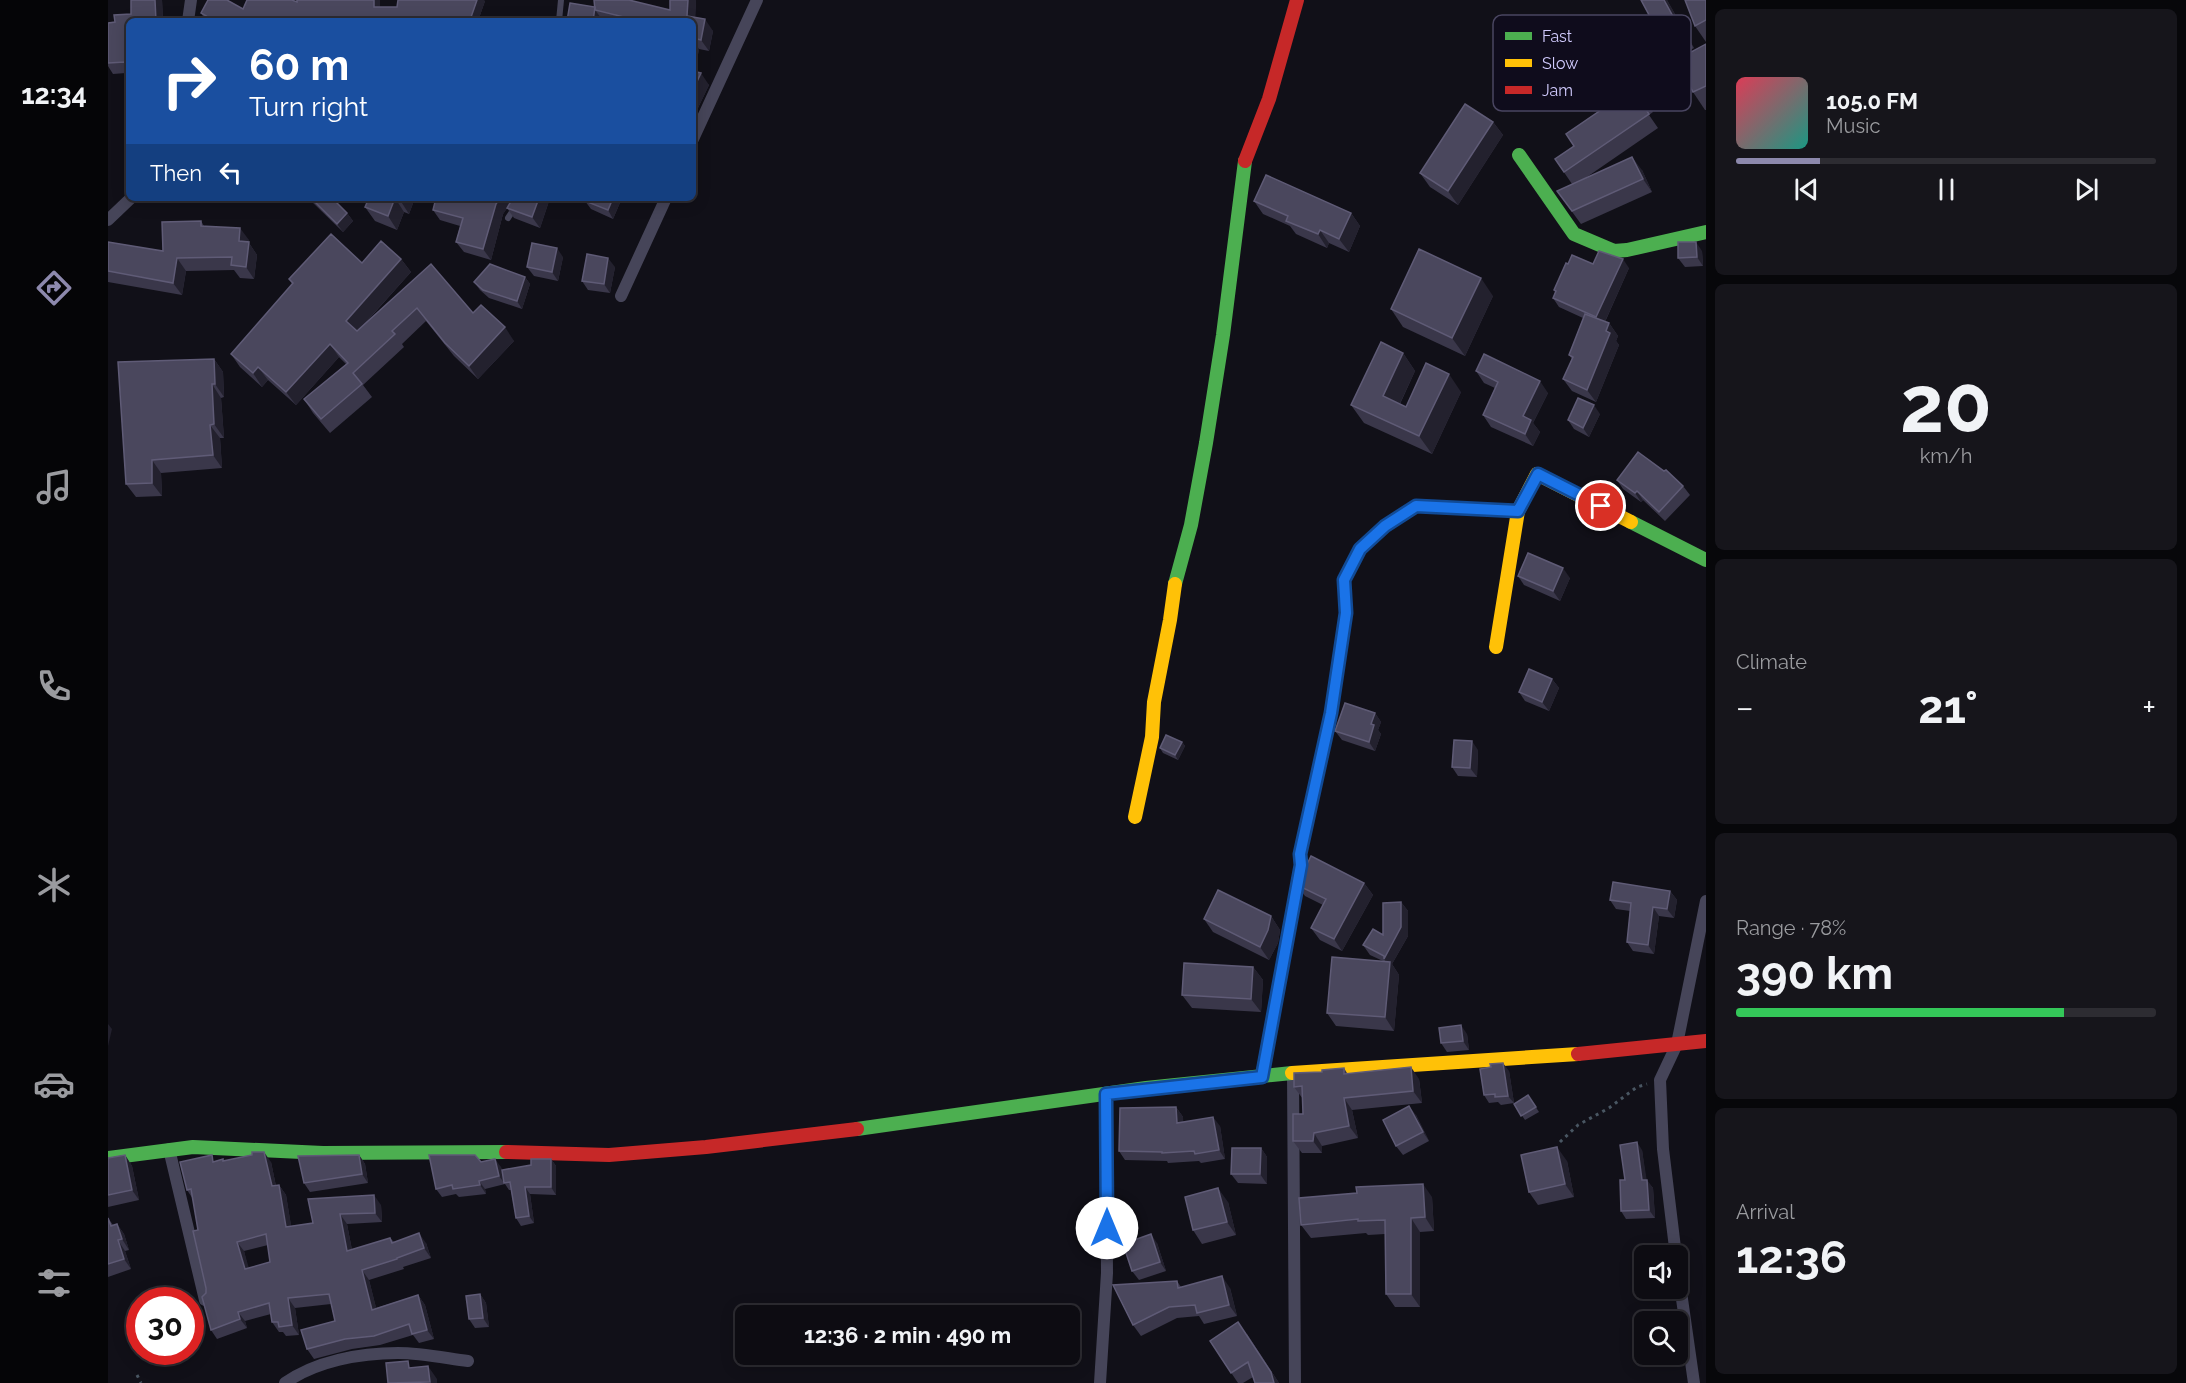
<!DOCTYPE html>
<meta charset="utf-8">
<style>
body{margin:0;font-family:Raleway,sans-serif;background:#16151b;color:#f1f3f6;height:100vh;display:flex;flex-direction:column;font-size:22px;white-space:nowrap}
*{box-sizing:border-box;margin:0}
p{font-size:20px;color:#9a9b9f}
.icon{flex:none;width:33px;height:33px;fill:none;stroke:currentColor;stroke-width:2;stroke-linecap:round;stroke-linejoin:round}
.map{position:relative;flex:1;overflow:hidden}
.details{display:flex;flex-direction:column;gap:9px;padding:9px;background:#07070a;width:480px}
.details>*{flex:none}
.top-card{position:absolute;left:18px;top:18px;width:570px;height:183px;border-radius:9px;box-shadow:0 3px 15px #0003,0 0 0 2px #2d2c32;background:#1a4fa0;color:#fff;overflow:hidden}
.controls{position:absolute;left:1526px;top:1245px;display:grid;gap:12px}
.controls a{display:grid;place-items:center;width:54px;height:54px;border-radius:9px;background:#0d0c12;box-shadow:0 3px 15px #0003,0 0 0 2px #2d2c32;font-size:30px}
.speed{position:absolute;left:18px;top:1287px;display:flex;gap:12px;font-size:30px;font-weight:700;text-align:center}
.speed>*{display:grid;place-content:center;width:78px;height:78px;border-radius:50%;background:#0d0c12;box-shadow:0 3px 15px #0003,0 0 0 2px #2d2c32;line-height:1}
.speed .limit{border:9px solid #d22;background:#fff;color:#111}
.pin{position:absolute;display:grid;place-items:center;width:51px;height:51px;color:#fff;margin:-26px;border:3px solid #fff;border-radius:50%;box-shadow:0 2px 6px #0007}
.me{position:absolute;width:66px;margin:-33px;rotate:0deg;stroke-linejoin:round;filter:drop-shadow(0 0 4px #0008)}
.turn{display:flex;align-items:center;gap:21px;height:126px;padding:0 24px;font-size:27px}
.turn .icon{width:78px;height:78px;stroke-width:2.5}
.turn b{display:block;font-size:42px;line-height:51px}
.then{display:flex;align-items:center;height:57px;padding:0 24px;background:#0003;gap:12px;font-size:22px}
.big{font-size:45px;font-weight:700;line-height:1.1}
.details .tile{flex:1;display:flex;flex-direction:column;justify-content:center;gap:9px;min-width:0;padding:0 21px;border-radius:9px;background:#16151b}
.details .dial{align-items:center;gap:0}
.dial b{font-size:78px;line-height:1}
.song{display:flex;align-items:center;gap:18px}
.cover{width:72px;height:72px;border-radius:9px;background:linear-gradient(135deg,hsl(350 70% 55%),hsl(170 70% 35%))}
.played{height:6px;border-radius:3px;background:linear-gradient(90deg,#8d89ad 20%,#2d2c32 20%)}
.keys{display:flex;justify-content:space-around;direction:ltr}
.heat{display:flex;justify-content:space-between;align-items:center;font-size:33px;direction:ltr}
.charge{height:9px;border-radius:4px;background:linear-gradient(90deg,#34c759 78%,#2d2c32 0)}
.trip{position:absolute;left:627px;top:1305px;width:345px;height:60px;border-radius:9px;background:#0d0c12;box-shadow:0 3px 15px #0003,0 0 0 2px #2d2c32;font-weight:700;line-height:60px;text-align:center}
main{display:flex;flex:1;min-height:0}
.dock{display:flex;flex-direction:column;width:108px;justify-content:space-around;align-items:center;background:#050507;color:#9a9b9f}
.dock .icon{width:42px;height:42px}
.dock .on{color:#8d89ad}
.dock b{font-size:27px;color:#f1f3f6}
.map>svg:first-child{display:block}
.lines{fill:none;stroke-linecap:round;stroke-linejoin:round}
.path{stroke:#495662;stroke-width:3;stroke-dasharray:3 4.5;stroke-linecap:butt}
.lane{stroke:#464559;stroke-width:6}
.street{stroke:#464559;stroke-width:12}
.fast{stroke:#4caf50;stroke-width:14}
.slow{stroke:#ffc107;stroke-width:14}
.jam{stroke:#c62828;stroke-width:14}
.wall{fill:#3a374a;fill-rule:evenodd}
.shaded-wall{fill:#23212e}
.building{fill:#4a475d;stroke:#5f5b76;stroke-width:1.5;fill-rule:evenodd}
.route-casing{stroke:#114b97;stroke-width:15}
.route{stroke:#1a73e8;stroke-width:10}
.key{fill:#0f0c1c;stroke:#494560;stroke-width:1.5}
.key-label{font-size:16px;fill:#d0cafd}
</style>
<main>
<nav class="dock">
<b>12:34</b>
<svg class="icon on" aria-label="directions" viewBox="0 0 24 24"><path d="M12 3l9 9-9 9-9-9zM9 14v-3h6M13 9l2 2-2 2"/></svg>
<svg class="icon" aria-label="music" viewBox="0 0 24 24"><path d="M9 18V5l10-2v13"/><circle cx="6" cy="18" r="3"/><circle cx="16" cy="16" r="3"/></svg>
<svg class="icon" aria-label="phone" viewBox="0 0 24 24"><path d="M5 4h4l2 5-3 2q2 4 5 5l2-3 5 2v4C11 20 4 13 5 4z"/></svg>
<svg class="icon" aria-label="climate" viewBox="0 0 24 24"><path d="M12 3v18M4 7l16 10M4 17L20 7"/></svg>
<svg class="icon" aria-label="car" viewBox="0 0 24 24"><path d="M5 17H2v-5l4-1 3-4h7l3 4 3 1v5h-3M9 17h6M6 11h13"/><circle cx="7" cy="17" r="2"/><circle cx="17" cy="17" r="2"/></svg>
<svg class="icon" aria-label="filters" viewBox="0 0 24 24"><path d="M4 7h16M4 17h16"/><circle cx="9" cy="7" r="2"/><circle cx="15" cy="17" r="2"/></svg>
</nav>
<div class="map">
<svg width="1598" height="1383" viewBox="0 0 1598 1383">
<rect width="100%" height="100%" fill="#111018"/>
<g class="lines">
<!-- path -->
<g class="path">
<polyline points="1452,1142 1470,1125 1501,1108 1529,1087 1539,1084"/>
<polyline points="29,1375 33,1383"/>
</g>
<!-- lane -->
<g class="lane">
<polyline points="451,21 453,0"/>
<polyline points="400,218 413,198"/>
</g>
<!-- street -->
<g class="street">
<polyline points="80,21 83,0"/>
<polyline points="585,139 649,0"/>
<polyline points="0,220 23,198"/>
<polyline points="513,296 558,198"/>
<polyline points="1185,1073 1187,1383"/>
<polyline points="1153,1077 1193,865 1192,854 1223,713 1238,613 1236,580 1252,549 1277,526 1308,506 1410,511"/>
<polyline points="61,1149 97,1300"/>
<polyline points="1568,1256 1555,1149 1552,1080 1569,1044 1598,901"/>
<polyline points="1569,1264 1586,1383"/>
<path d="M177,1383C208,1361 252,1353 290,1353C313,1353 337,1358 360,1361"/>
<polyline points="992,1383 999,1273 998,1094"/>
</g>
<!-- fast -->
<g class="fast">
<polyline points="1411,155 1466,234 1506,251 1519,250 1598,232"/>
<polyline points="1523,522 1598,560"/>
<polyline points="1067,584 1083,525 1098,443 1115,335 1137,161"/>
<polyline points="749,1129 1038,1088 1184,1073"/>
<polyline points="0,1158 85,1147 215,1153 398,1152"/>
</g>
<!-- slow -->
<g class="slow">
<polyline points="1388,647 1410,511 1429,474 1523,522"/>
<polyline points="1027,817 1044,737 1046,702 1062,620 1067,584"/>
<polyline points="1184,1073 1470,1054"/>
</g>
<!-- jam -->
<g class="jam">
<polyline points="1137,161 1161,99 1189,0"/>
<polyline points="1470,1054 1598,1041"/>
<polyline points="398,1152 501,1155 598,1147 749,1129"/>
</g>
</g>
<!-- wall -->
<g class="wall">
<polygon points="54,0 55,21 21,21 21,98 20,96 18,73 5,74 0,66 0,23 7,22"/>
<polygon points="189,0 272,0 272,7 289,7 377,1 370,21 98,21 93,13 135,9 189,2"/>
<polygon points="562,0 588,0 587,17 605,31 601,51 591,49 587,71 601,85 589,110 585,108 585,21 495,21 493,18 492,21 459,21 487,7 562,10"/>
<polygon points="1533,0 1559,0 1586,48 1568,58 1555,41"/>
<polygon points="1598,0 1598,42 1587,26"/>
<polygon points="1598,44 1598,110 1597,110 1585,92"/>
<polygon points="1528,86 1545,112 1541,115 1550,128 1476,179 1534,170 1544,192 1473,224 1449,191 1464,184 1447,159 1466,146"/>
<polygon points="1385,122 1395,135 1350,205 1322,187 1312,173"/>
<polygon points="200,198 224,198 239,213 245,221 235,232"/>
<polygon points="261,198 307,198 301,214 296,212 289,230 267,221 257,207"/>
<polygon points="442,198 432,228 406,218 399,208 395,214 383,260 356,252 348,242 352,226 332,220 325,210 346,202"/>
<polygon points="479,198 514,198 505,219 483,209 477,201"/>
<polygon points="1146,201 1243,213 1252,226 1241,252 1221,243 1219,248 1188,234 1182,226 1155,214"/>
<polygon points="93,221 96,226 141,240 141,243 149,255 146,279 132,278 126,270 78,271 74,295 0,282 0,242 55,251"/>
<polygon points="1594,251 1595,266 1577,267 1570,258"/>
<polygon points="455,257 450,281 426,276 419,267"/>
<polygon points="293,259 303,272 253,328 323,264 365,313 406,341 370,379 346,356 318,321 294,344 296,347 255,385 264,397 222,433 205,413 196,399 238,364 231,357 188,405 160,380 154,387 132,367 123,354 184,284 181,279 254,263"/>
<polygon points="1460,264 1521,268 1497,322 1501,323 1510,336 1508,341 1511,345 1488,402 1464,391 1455,379 1464,359 1461,355 1475,318 1451,307 1445,298 1447,292 1446,290"/>
<polygon points="507,267 502,293 480,290 474,281"/>
<polygon points="417,277 422,284 414,309 381,298 372,290 366,282"/>
<polygon points="1385,296 1357,356 1295,327 1283,309"/>
<polygon points="1295,353 1307,371 1292,404 1298,407 1353,392 1324,454 1256,423 1243,405"/>
<polygon points="106,359 115,372 116,397 113,398 116,438 112,438 114,468 53,473 54,496 28,497 18,484"/>
<polygon points="1368,371 1440,393 1425,423 1432,432 1425,446 1383,427 1375,415 1387,388 1376,383"/>
<polygon points="1492,414 1481,437 1466,429 1460,420"/>
<polygon points="1509,480 1575,486 1582,495 1557,521 1535,500 1533,502 1515,489"/>
<polygon points="1410,576 1462,578 1452,601 1416,585"/>
<polygon points="1444,679 1451,688 1441,711 1417,701 1411,692"/>
<polygon points="1267,713 1273,722 1270,730 1273,734 1267,751 1234,740 1227,731"/>
<polygon points="1074,742 1077,746 1070,760 1055,753 1052,748"/>
<polygon points="1370,750 1369,777 1350,776 1344,767"/>
<polygon points="1256,883 1265,895 1234,951 1212,940 1203,928 1215,905 1197,896 1189,885"/>
<polygon points="1562,891 1569,900 1566,918 1551,916 1546,954 1525,951 1519,942 1522,911 1508,909 1502,900"/>
<polygon points="1293,902 1300,911 1300,936 1284,964 1291,975 1286,1031 1228,1026 1219,1013 1275,961 1262,955 1255,945 1275,935"/>
<polygon points="1163,916 1172,930 1170,943 1161,960 1105,932 1096,919"/>
<polygon points="1145,967 1155,980 1153,1012 1084,1008 1074,995"/>
<polygon points="1359,1034 1361,1050 1339,1052 1333,1043"/>
<polygon points="1383,1067 1401,1071 1406,1103 1393,1105 1390,1102 1381,1103 1376,1095"/>
<polygon points="1236,1068 1239,1073 1311,1079 1314,1103 1244,1110 1250,1138 1214,1146 1214,1153 1194,1153 1185,1141 1195,1114 1195,1099 1186,1087 1214,1072"/>
<polygon points="1420,1095 1431,1112 1417,1120 1406,1104"/>
<polygon points="1068,1107 1075,1117 1075,1122 1112,1126 1117,1159 1093,1163 1091,1161 1060,1163 1059,1161 1017,1160 1011,1151"/>
<polygon points="1308,1115 1321,1141 1295,1155 1288,1146"/>
<polygon points="1153,1148 1159,1157 1159,1184 1130,1183 1123,1174"/>
<polygon points="1534,1150 1538,1180 1545,1188 1547,1218 1518,1219 1513,1211 1517,1180"/>
<polygon points="17,1155 24,1166 31,1200 0,1207 0,1158"/>
<polygon points="251,1155 257,1164 260,1183 202,1192 196,1183"/>
<polygon points="443,1159 448,1166 448,1195 422,1194 426,1223 413,1226 408,1218 403,1190 401,1190 397,1184 377,1189 378,1194 351,1197 348,1194 334,1197 328,1189 373,1162 393,1167 395,1177 423,1165"/>
<path d="M108,1161L163,1162L168,1186L171,1185L178,1195L183,1226L205,1223L200,1199L273,1205L274,1222L239,1224L244,1250L282,1238L286,1242L318,1243L323,1258L295,1267L296,1269L261,1280L268,1308L310,1295L317,1305L326,1339L311,1343L305,1335L272,1345L244,1349L206,1359L199,1349L227,1321L223,1304L187,1308L191,1335L178,1336L175,1332H171L164,1322L163,1314L137,1321L139,1328L109,1339L103,1330L90,1230L85,1199L79,1190ZM160,1245L162,1262L140,1268L136,1251Z"/>
<polygon points="1459,1161 1466,1197 1430,1205 1421,1192"/>
<polygon points="1324,1197 1326,1231 1312,1232 1312,1307 1287,1307 1278,1294 1277,1234 1260,1235 1258,1233 1203,1238 1193,1225"/>
<polygon points="1120,1202 1128,1235 1094,1244 1085,1230"/>
<polygon points="0,1218 5,1225 9,1224 16,1234 21,1250 17,1251 23,1269 0,1277"/>
<polygon points="1049,1243 1058,1271 1031,1280 1024,1271"/>
<polygon points="1069,1281 1073,1287 1122,1288 1129,1316 1096,1324 1091,1316 1069,1318 1033,1336 1025,1325"/>
<polygon points="372,1294 378,1303 381,1327 367,1328 361,1319"/>
<polygon points="1139,1334 1171,1383 1147,1383 1145,1377 1135,1383 1130,1383 1102,1341"/>
</g>
<!-- shaded-wall -->
<g class="shaded-wall">
<polygon points="47,0 54,0 55,21 48,21"/>
<polygon points="266,0 272,0 272,15 266,7"/>
<polygon points="369,0 376,0 377,1 370,21 363,21 362,20"/>
<polygon points="580,0 588,0 587,27 579,16"/>
<polygon points="1556,0 1559,0 1586,48 1573,31"/>
<polygon points="487,7 487,10 493,18 492,21 485,21"/>
<polygon points="597,19 605,31 601,51 593,40"/>
<polygon points="585,40 591,49 585,79"/>
<polygon points="593,73 601,85 589,110 585,104 585,90"/>
<polygon points="1385,122 1395,135 1350,205 1340,191"/>
<polygon points="1524,157 1534,170 1544,192 1535,179"/>
<polygon points="287,198 296,212 289,230 280,216"/>
<polygon points="292,198 307,198 301,214 292,200"/>
<polygon points="392,198 407,198 395,214 383,260 375,249 388,204"/>
<polygon points="431,198 442,198 432,228 424,217"/>
<polygon points="505,198 514,198 505,219 500,210"/>
<polygon points="239,213 245,221 235,232 229,224"/>
<polygon points="1243,213 1252,226 1241,252 1231,239"/>
<polygon points="132,228 141,240 141,243 149,255 146,279 138,267 131,241"/>
<polygon points="1212,230 1221,243 1219,248 1210,234"/>
<polygon points="1588,242 1594,251 1595,266 1589,257"/>
<polygon points="449,248 455,257 450,281 444,272"/>
<polygon points="69,258 78,271 74,295 65,283"/>
<polygon points="500,258 507,267 502,293 496,284"/>
<polygon points="293,259 303,272 247,334 238,321"/>
<polygon points="1515,259 1521,268 1495,326 1488,317"/>
<polygon points="417,277 422,284 414,309 409,301"/>
<polygon points="1373,278 1385,296 1357,356 1344,338"/>
<polygon points="1501,323 1510,336 1508,341 1511,345 1488,402 1479,390"/>
<polygon points="397,327 406,341 370,379 361,366"/>
<polygon points="222,344 231,357 188,405 178,392"/>
<polygon points="1295,353 1307,371 1287,414 1275,396"/>
<polygon points="106,359 115,372 116,397 107,384"/>
<polygon points="150,367 160,380 154,387 145,373"/>
<polygon points="1341,374 1353,392 1324,454 1311,436"/>
<polygon points="1432,381 1440,393 1425,423 1432,432 1425,446 1417,434 1415,416"/>
<polygon points="104,384 113,398 116,438 106,424"/>
<polygon points="1486,405 1492,414 1481,437 1475,428"/>
<polygon points="102,425 112,438 114,468 105,455"/>
<polygon points="44,460 53,473 54,496 44,483"/>
<polygon points="1529,491 1535,500 1533,502 1527,493"/>
<polygon points="1455,568 1462,578 1452,601 1445,591"/>
<polygon points="1444,679 1451,688 1441,711 1434,702"/>
<polygon points="1267,713 1273,722 1270,730 1273,734 1267,751 1261,742 1263,724"/>
<polygon points="1364,741 1370,750 1369,777 1362,768"/>
<polygon points="1074,742 1077,746 1070,760 1067,755"/>
<polygon points="1256,883 1265,895 1234,951 1226,939"/>
<polygon points="1562,891 1569,900 1566,918 1559,909"/>
<polygon points="1293,902 1300,911 1300,936 1284,964 1291,975 1286,1031 1277,1017 1281,967 1276,959"/>
<polygon points="1545,907 1551,916 1546,954 1540,945"/>
<polygon points="1163,916 1172,930 1170,943 1161,960 1152,947"/>
<polygon points="1145,967 1155,980 1153,1012 1143,999"/>
<polygon points="0,1024 4,1029 0,1046"/>
<polygon points="1353,1025 1359,1034 1361,1050 1355,1041"/>
<polygon points="1395,1063 1401,1071 1406,1103 1400,1096"/>
<polygon points="1303,1067 1311,1079 1314,1103 1305,1091"/>
<polygon points="1236,1098 1244,1110 1250,1138 1241,1126"/>
<polygon points="1301,1106 1308,1115 1321,1141 1315,1132"/>
<polygon points="1068,1107 1075,1117 1076,1132 1069,1123"/>
<polygon points="1105,1117 1112,1126 1117,1159 1111,1150"/>
<polygon points="1206,1133 1214,1146 1214,1153 1205,1141"/>
<polygon points="1529,1142 1534,1150 1540,1188 1534,1180"/>
<polygon points="1449,1147 1459,1161 1466,1197 1457,1184"/>
<polygon points="1153,1148 1159,1157 1159,1184 1152,1174"/>
<polygon points="156,1152 163,1162 170,1196 164,1186"/>
<polygon points="17,1155 24,1166 31,1200 24,1190"/>
<polygon points="251,1155 257,1164 260,1183 254,1174"/>
<polygon points="387,1159 393,1167 397,1184 391,1176"/>
<polygon points="443,1159 448,1166 448,1195 443,1187"/>
<polygon points="1539,1180 1545,1188 1547,1218 1541,1210"/>
<polygon points="371,1181 377,1189 378,1194 372,1185"/>
<polygon points="1315,1184 1324,1197 1326,1231 1317,1217"/>
<polygon points="171,1185 178,1195 185,1237 178,1227"/>
<polygon points="417,1187 422,1194 426,1223 421,1216"/>
<polygon points="1110,1188 1120,1202 1128,1235 1119,1222"/>
<polygon points="266,1195 273,1205 274,1222 267,1213"/>
<polygon points="232,1214 239,1224 246,1261 239,1251"/>
<polygon points="1303,1218 1312,1232 1312,1307 1303,1294"/>
<polygon points="9,1224 16,1234 21,1250 14,1239"/>
<polygon points="311,1233 318,1243 323,1258 316,1248"/>
<polygon points="1043,1234 1049,1243 1058,1271 1052,1262"/>
<polygon points="10,1240 17,1251 23,1269 16,1259"/>
<polygon points="129,1242 136,1251 144,1279 137,1269"/>
<polygon points="254,1270 261,1280 271,1319 264,1310"/>
<polygon points="1114,1276 1122,1288 1129,1316 1121,1305"/>
<polygon points="372,1294 378,1303 381,1327 375,1318"/>
<polygon points="310,1295 317,1305 326,1339 319,1330"/>
<polygon points="180,1298 187,1308 191,1335 184,1325"/>
<polygon points="130,1312 137,1321 139,1328 132,1319"/>
<polygon points="1139,1334 1171,1383 1166,1383"/>
<polygon points="320,1366 329,1379 329,1383 322,1383 322,1382"/>
</g>
<!-- building -->
<g class="building">
<polygon points="23,0 47,0 48,21 21,21 21,95 20,96 17,62 0,63 0,23 7,22 6,15 23,14"/>
<polygon points="100,0 119,0 135,9 139,0 184,0 189,2 189,0 266,0 266,7 289,7 290,0 369,0 362,20 364,21 98,21 100,17 93,13"/>
<polygon points="486,0 521,0 562,10 562,0 580,0 579,16 597,19 593,40 585,38 585,21 532,21 487,10"/>
<polygon points="1533,0 1556,0 1573,31 1555,41"/>
<polygon points="1577,0 1598,0 1598,20 1587,26"/>
<polygon points="462,3 487,7 485,21 459,21"/>
<polygon points="1598,44 1598,86 1585,92 1568,60"/>
<polygon points="585,71 593,73 585,90"/>
<polygon points="1528,86 1536,98 1532,101 1541,114 1456,172 1447,159 1466,146 1458,134"/>
<polygon points="1357,104 1385,122 1340,191 1312,173"/>
<polygon points="1524,157 1535,179 1464,211 1449,191"/>
<polygon points="1158,175 1243,213 1231,239 1212,230 1210,234 1178,221 1180,216 1146,201"/>
<polygon points="203,198 224,198 239,213 229,224"/>
<polygon points="261,198 292,198 292,200 287,198 280,216 257,207"/>
<polygon points="328,198 332,198 346,202 347,198 392,198 388,204 375,249 348,242 355,218 325,210"/>
<polygon points="405,198 431,198 424,217 399,208"/>
<polygon points="479,198 505,198 500,210 477,201"/>
<polygon points="93,221 93,226 132,228 131,241 141,242 138,267 123,265 124,257 69,258 65,283 0,271 0,242 55,251 54,222"/>
<polygon points="223,234 254,263 273,241 293,259 238,321 249,331 323,264 365,313 373,305 397,327 361,366 337,343 309,308 284,331 287,334 245,373 254,384 213,419 196,399 240,363 222,344 178,392 150,367 145,373 123,354 185,283 181,279"/>
<polygon points="1570,242 1588,242 1589,257 1570,258"/>
<polygon points="424,243 449,248 444,272 419,267"/>
<polygon points="1311,249 1373,278 1344,338 1283,309"/>
<polygon points="1491,251 1515,259 1488,317 1445,298 1448,291 1446,290 1458,263 1460,264 1464,255 1485,264"/>
<polygon points="479,254 500,258 496,284 474,281"/>
<polygon points="382,264 417,277 409,301 375,290 366,282"/>
<polygon points="1477,314 1501,323 1498,331 1502,333 1479,390 1455,379 1465,357 1461,355"/>
<polygon points="1273,342 1295,353 1275,396 1298,407 1318,363 1341,374 1311,436 1243,405"/>
<polygon points="1376,354 1432,381 1415,416 1423,420 1417,434 1375,415 1390,382 1368,371"/>
<polygon points="106,359 107,384 104,384 106,424 102,425 105,455 44,460 44,483 18,484 10,362"/>
<polygon points="1470,398 1486,405 1475,428 1460,420"/>
<polygon points="1530,452 1556,471 1558,470 1575,486 1551,512 1529,491 1527,493 1509,480"/>
<polygon points="1420,553 1455,568 1445,591 1410,576"/>
<polygon points="1421,669 1444,679 1434,702 1411,692"/>
<polygon points="1237,703 1267,713 1263,724 1266,725 1261,742 1227,731"/>
<polygon points="1058,735 1074,742 1067,755 1052,748"/>
<polygon points="1346,740 1364,741 1362,768 1344,767"/>
<polygon points="1203,856 1256,883 1226,939 1203,928 1218,899 1189,885"/>
<polygon points="1505,882 1562,891 1559,909 1545,907 1540,945 1519,942 1523,903 1502,900"/>
<polygon points="1110,890 1163,916 1160,930 1152,947 1096,919"/>
<polygon points="1293,902 1293,927 1276,959 1276,956 1255,945 1265,929 1275,935 1275,903"/>
<polygon points="1224,957 1282,962 1277,1017 1219,1013"/>
<polygon points="1076,963 1145,967 1143,999 1074,995"/>
<polygon points="1353,1025 1355,1041 1333,1043 1331,1028"/>
<polygon points="1395,1063 1400,1096 1387,1097 1387,1094 1376,1095 1372,1069 1383,1067 1382,1064"/>
<polygon points="1303,1067 1305,1091 1236,1098 1241,1126 1206,1133 1205,1141 1185,1141 1185,1114 1195,1114 1194,1086 1186,1087 1186,1073 1214,1072 1214,1070 1236,1068 1236,1074"/>
<polygon points="1420,1095 1428,1107 1413,1116 1406,1104"/>
<polygon points="1301,1106 1315,1132 1288,1146 1275,1120"/>
<polygon points="1068,1107 1069,1123 1105,1117 1111,1150 1087,1154 1086,1151 1054,1153 1054,1152 1011,1151 1012,1108"/>
<polygon points="1529,1142 1534,1180 1539,1180 1541,1210 1513,1211 1512,1180 1517,1180 1512,1145"/>
<polygon points="1449,1147 1457,1184 1421,1192 1413,1155"/>
<polygon points="1124,1148 1153,1148 1152,1174 1123,1174"/>
<path d="M144,1152H156L164,1186L171,1185L178,1227L205,1223L200,1199L266,1195L267,1213L232,1214L239,1251L282,1238L284,1243L311,1233L316,1248L289,1258V1259L254,1270L264,1310L310,1295L319,1330L304,1334L301,1324L266,1336L237,1339L199,1349L193,1330L227,1321L221,1294L180,1298L184,1325L171,1327L170,1322H164L161,1303L130,1312L132,1319L103,1330L94,1297L98,1293V1288L85,1231L90,1230L83,1189L79,1190L72,1162L104,1155L105,1162L115,1159V1161L144,1155ZM158,1234L162,1262L137,1269L129,1242Z"/>
<polygon points="17,1155 24,1190 0,1195 0,1158"/>
<polygon points="251,1155 254,1174 196,1183 190,1156"/>
<polygon points="321,1155 367,1155 373,1162 387,1159 391,1176 371,1181 372,1185 345,1189 344,1185 328,1189"/>
<polygon points="423,1159 443,1159 443,1187 417,1187 421,1216 408,1218 402,1182 396,1183 394,1170 423,1165"/>
<polygon points="1315,1184 1317,1217 1303,1218 1303,1294 1278,1294 1277,1220 1250,1221 1250,1219 1193,1225 1191,1198 1249,1193 1248,1187"/>
<polygon points="1110,1188 1119,1222 1085,1230 1077,1197"/>
<polygon points="0,1218 3,1226 9,1224 14,1239 10,1240 16,1259 0,1264"/>
<polygon points="1043,1234 1052,1262 1024,1271 1015,1244"/>
<polygon points="1114,1276 1121,1305 1089,1313 1087,1305 1061,1307 1025,1325 1005,1285 1069,1281 1070,1288"/>
<polygon points="372,1294 375,1318 361,1319 358,1296"/>
<polygon points="1130,1322 1163,1372 1166,1383 1147,1383 1140,1362 1123,1373 1102,1341"/>
<polygon points="300,1361 301,1368 320,1366 322,1382 280,1383 278,1363"/>
</g>
<g class="lines">
<defs>
<polyline id="route" points="999,1228 998,1094 1154,1077 1193,865 1192,854 1223,713 1238,613 1236,580 1252,549 1277,526 1308,506 1410,511 1430,474 1493,506"/>
</defs>
<!-- route casing -->
<use href="#route" class="route-casing"/>
<!-- route -->
<use href="#route" class="route"/>
</g>
<!-- legend -->
<rect x="1385" y="15" width="198" height="96" rx="9" class="key"/>
<rect x="1397" y="32" width="27" height="8" fill="#4caf50"/>
<rect x="1397" y="59" width="27" height="8" fill="#ffc107"/>
<rect x="1397" y="86" width="27" height="8" fill="#c62828"/>
<g class="key-label">
<text x="1434" y="42">Fast</text>
<text x="1434" y="69">Slow</text>
<text x="1434" y="96">Jam</text>
</g>
</svg>
<div class="controls">
<a><svg class="icon" aria-label="sound" viewBox="0 0 24 24"><path d="M4 9h4l5-4v14l-5-4H4zM17 9q2 3 0 6"/></svg></a>
<a><svg class="icon" aria-label="search" viewBox="0 0 24 24"><circle cx="10" cy="10" r="6"/><path d="M15 15l6 6"/></svg></a>
</div>
<div class="speed"><div class="limit">30</div></div>
<div class="pin" style="left:1493px;top:506px;background:#d93025"><svg class="icon" aria-label="arrive" viewBox="0 0 24 24"><path d="M6 21V4h12l-3 4 3 4H6"/></svg></div>
<svg class="me" style="left:999px;top:1228px" viewBox="-20 -20 40 40"><circle r="19" fill="#fff"/><path d="M0-13L10 11 0 6-10 11z" fill="#1a73e8"/></svg>
<div class="trip">12:36 · 2 min · 490 m</div>
<div class="top-card">
<div class="turn"><svg class="icon" aria-label="right" viewBox="0 0 24 24"><path d="M7 20v-9h11M14 6l5 5-5 5"/></svg><div><b>60 m</b>Turn right</div></div>
<div class="then">Then<svg class="icon" aria-label="left" viewBox="0 0 24 24"><path d="M17 20v-9H6M10 6l-5 5 5 5"/></svg></div>
</div>
</div>
<section class="details">
<div class="tile">
<div class="song"><i class="cover"></i><div><b>105.0 FM</b><p>Music</p></div></div>
<div class="played"></div>
<div class="keys"><svg class="icon" aria-label="previous" viewBox="0 0 24 24"><path d="M18 5L8 12l10 7zM5 5v14"/></svg><svg class="icon" aria-label="pause" viewBox="0 0 24 24"><path d="M8 5v14M16 5v14"/></svg><svg class="icon" aria-label="next" viewBox="0 0 24 24"><path d="M6 5l10 7-10 7zM19 5v14"/></svg></div>
</div>
<div class="tile dial"><b>20</b><p>km/h</p></div>
<div class="tile"><p>Climate</p>
<div class="heat"><a>−</a><b class="big">21°</b><a>+</a></div>
</div>
<div class="tile"><p>Range · 78%</p><b class="big">390 km</b><div class="charge"></div></div>
<div class="tile"><p>Arrival</p><b class="big">12:36</b></div>
</section>
</main>
